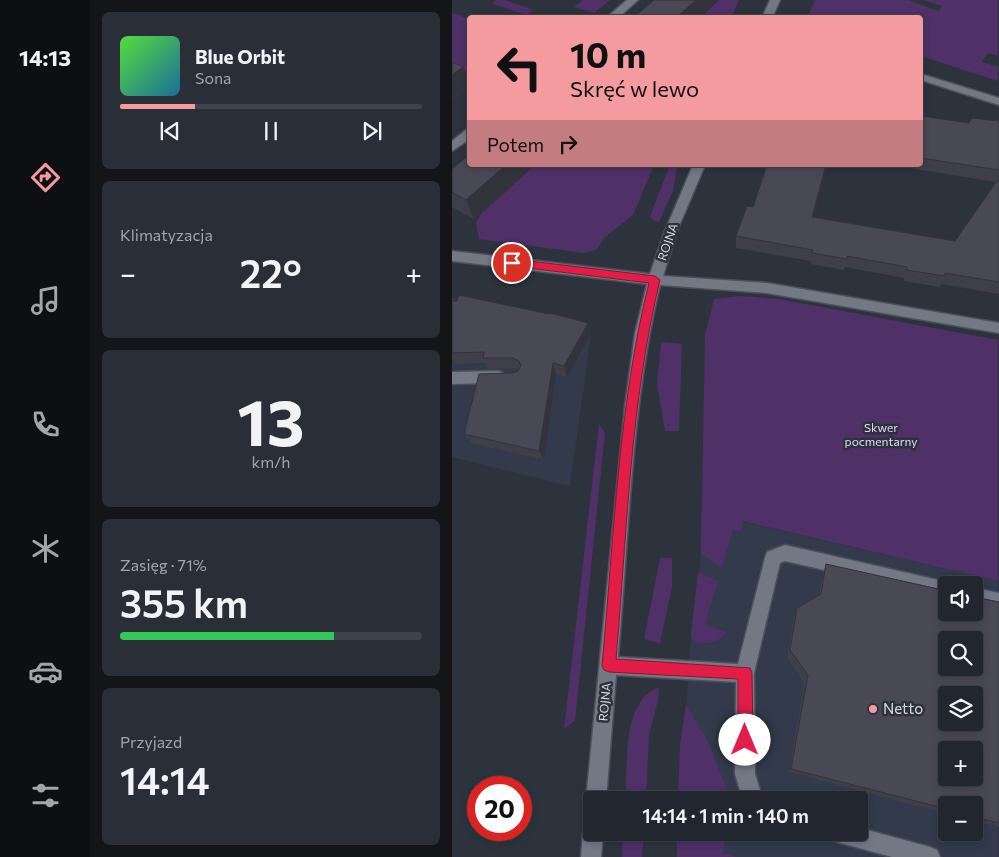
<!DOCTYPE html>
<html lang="pl">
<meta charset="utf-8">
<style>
body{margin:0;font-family:Commissioner,sans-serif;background:#2a2e36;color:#f1f3f6;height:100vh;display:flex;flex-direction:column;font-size:19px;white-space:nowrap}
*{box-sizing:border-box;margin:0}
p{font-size:16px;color:#a2a5aa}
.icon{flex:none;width:28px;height:28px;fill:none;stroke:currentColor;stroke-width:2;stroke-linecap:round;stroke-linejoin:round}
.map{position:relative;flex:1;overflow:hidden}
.drawer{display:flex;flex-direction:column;gap:12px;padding:12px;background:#131519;width:362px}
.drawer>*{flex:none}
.hud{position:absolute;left:15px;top:15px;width:456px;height:152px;border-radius:5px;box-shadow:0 2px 8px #0003,0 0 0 1px #3f434a;background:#f49b9f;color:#111;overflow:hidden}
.controls{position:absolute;left:486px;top:576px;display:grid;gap:10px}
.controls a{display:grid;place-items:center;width:45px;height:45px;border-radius:5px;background:#22262e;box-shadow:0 2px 8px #0003,0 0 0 1px #3f434a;font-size:25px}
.speed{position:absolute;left:15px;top:776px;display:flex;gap:10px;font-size:25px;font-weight:700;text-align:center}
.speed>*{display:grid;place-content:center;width:65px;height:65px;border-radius:50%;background:#22262e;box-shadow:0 2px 8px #0003,0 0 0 1px #3f434a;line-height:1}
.speed .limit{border:8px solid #d22;background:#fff;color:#111}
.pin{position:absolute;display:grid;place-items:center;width:42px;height:42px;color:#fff;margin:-21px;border:2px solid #fff;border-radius:50%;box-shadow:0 1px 5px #0007}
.me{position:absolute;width:55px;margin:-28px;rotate:0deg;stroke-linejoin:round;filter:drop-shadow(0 0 4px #0008)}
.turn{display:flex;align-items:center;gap:18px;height:105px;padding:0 20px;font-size:22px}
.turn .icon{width:65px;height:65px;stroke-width:2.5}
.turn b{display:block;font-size:35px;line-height:42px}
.then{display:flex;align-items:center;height:48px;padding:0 20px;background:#0003;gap:10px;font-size:19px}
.big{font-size:38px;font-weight:600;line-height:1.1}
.drawer .tile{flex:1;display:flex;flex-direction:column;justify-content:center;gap:8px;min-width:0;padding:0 18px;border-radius:8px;background:#2a2e36}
.drawer .dial{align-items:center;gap:0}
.dial b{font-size:65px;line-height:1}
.song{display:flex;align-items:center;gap:15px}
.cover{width:60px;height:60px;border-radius:8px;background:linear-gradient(135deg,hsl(110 70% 55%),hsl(200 70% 35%))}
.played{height:5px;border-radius:2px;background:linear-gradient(90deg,#f49b9f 25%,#3f434a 25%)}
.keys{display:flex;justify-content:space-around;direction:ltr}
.heat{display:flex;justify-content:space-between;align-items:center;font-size:28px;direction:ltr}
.charge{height:8px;border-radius:4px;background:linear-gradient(90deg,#34c759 71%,#3f434a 0)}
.trip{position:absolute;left:131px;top:791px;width:285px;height:50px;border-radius:5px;background:#22262e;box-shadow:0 2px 8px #0003,0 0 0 1px #3f434a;font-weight:600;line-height:50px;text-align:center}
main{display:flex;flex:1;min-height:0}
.dock{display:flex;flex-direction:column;width:90px;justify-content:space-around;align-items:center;background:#0e0f12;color:#a2a5aa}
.dock .icon{width:35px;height:35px}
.dock .on{color:#f49b9f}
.dock b{font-size:22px;color:#f1f3f6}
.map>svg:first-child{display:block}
.built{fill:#323a4b;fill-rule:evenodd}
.green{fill:#4f3067}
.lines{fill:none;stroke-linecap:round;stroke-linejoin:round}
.minor-casing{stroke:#4b5059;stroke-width:3}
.minor{fill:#727985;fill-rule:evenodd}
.wall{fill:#3f3f49}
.shaded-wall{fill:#33333c}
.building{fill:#494955;stroke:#33333c;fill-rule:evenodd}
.route{fill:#e11d48;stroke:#92132f}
.poi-dot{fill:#f49b9f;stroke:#2d333d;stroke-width:2}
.labels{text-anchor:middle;stroke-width:5;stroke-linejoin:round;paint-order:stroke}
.street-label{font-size:12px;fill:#d7dbe2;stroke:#2d333d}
.park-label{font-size:12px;fill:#e9d6fb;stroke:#2d333d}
.near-poi-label{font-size:15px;fill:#d7dbe2;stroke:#2d333d;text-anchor:start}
</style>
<main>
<nav class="dock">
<b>14:13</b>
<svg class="icon on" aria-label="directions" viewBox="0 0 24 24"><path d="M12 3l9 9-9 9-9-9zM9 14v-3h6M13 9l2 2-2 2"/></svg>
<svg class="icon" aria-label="music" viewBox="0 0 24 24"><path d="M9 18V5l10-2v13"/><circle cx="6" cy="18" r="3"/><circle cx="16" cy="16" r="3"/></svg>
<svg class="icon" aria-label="phone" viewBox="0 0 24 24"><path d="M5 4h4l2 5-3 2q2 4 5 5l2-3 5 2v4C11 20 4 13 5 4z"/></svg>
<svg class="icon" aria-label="climate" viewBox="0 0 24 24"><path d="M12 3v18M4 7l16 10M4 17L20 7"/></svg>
<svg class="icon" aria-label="car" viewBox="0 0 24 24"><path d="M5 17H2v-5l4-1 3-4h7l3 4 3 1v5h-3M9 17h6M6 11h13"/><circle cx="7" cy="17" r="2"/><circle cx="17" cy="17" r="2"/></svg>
<svg class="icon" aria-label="filters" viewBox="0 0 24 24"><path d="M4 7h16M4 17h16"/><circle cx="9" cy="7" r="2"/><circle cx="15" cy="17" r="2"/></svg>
</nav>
<section class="drawer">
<div class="tile">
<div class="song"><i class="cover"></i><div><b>Blue Orbit</b><p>Sona</p></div></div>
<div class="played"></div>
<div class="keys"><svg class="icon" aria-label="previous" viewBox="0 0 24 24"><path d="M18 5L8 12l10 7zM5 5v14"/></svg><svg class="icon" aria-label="pause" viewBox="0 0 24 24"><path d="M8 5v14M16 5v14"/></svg><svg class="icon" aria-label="next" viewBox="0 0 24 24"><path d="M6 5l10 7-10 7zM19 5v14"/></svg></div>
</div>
<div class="tile"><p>Klimatyzacja</p>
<div class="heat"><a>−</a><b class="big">22°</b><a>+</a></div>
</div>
<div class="tile dial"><b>13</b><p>km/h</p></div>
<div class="tile"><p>Zasięg · 71%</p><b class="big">355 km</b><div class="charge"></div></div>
<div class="tile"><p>Przyjazd</p><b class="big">14:14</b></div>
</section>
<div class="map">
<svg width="547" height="857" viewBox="0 0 547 857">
<rect width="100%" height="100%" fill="#2d333d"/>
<!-- built -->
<g class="built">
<polygon points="0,298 139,334 118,486 0,457"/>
<path d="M249,512L546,581V857H225L227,833L408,832V800H229L239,634L248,572ZM495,585H522V612H495ZM495,640H522V668H495ZM495,695H522V722H495ZM495,750H522V778H495ZM495,805H522V832H495Z"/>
</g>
<!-- green -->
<g class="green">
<polygon points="45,0 53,0 81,10 74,15 40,3"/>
<polygon points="128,0 158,0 142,13 122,7 130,1"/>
<polygon points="267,0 287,0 279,17 248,17"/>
<polygon points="363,0 456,0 486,11 490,6 471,0 546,0 546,56 536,53 530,62 546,67 546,81 469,56 469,18 356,17"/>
<polygon points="0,13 17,19 17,73 0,66"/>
<polygon points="83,165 202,165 181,215 153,237 144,250 132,253 27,239 24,222 30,213"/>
<polygon points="218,165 225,165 221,191 207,222 202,221 198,216"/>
<polygon points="289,296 327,299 546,340 546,581 290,521 290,531 281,530 270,568 249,554 253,335 262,299"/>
<polygon points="209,342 230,344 227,431 213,431 205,385"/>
<polygon points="147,424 153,433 123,721 112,729"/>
<polygon points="208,558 220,558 220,587 208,643 192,639"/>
<path d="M246,572L266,581L253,625L275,632C266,642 258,645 243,642L239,634Z"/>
<path d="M207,687L206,701L197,734L194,800H173C176,767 169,700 207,687Z"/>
<polygon points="234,704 256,741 279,800 226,800 228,744"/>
<polygon points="171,833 192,833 190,857 170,857"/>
<polygon points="225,833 274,833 271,853 285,857 225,857"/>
</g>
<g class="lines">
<defs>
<g id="minor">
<polygon points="175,0 186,0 166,18 154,18"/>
<polygon points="318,0 328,0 320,18 310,18"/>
<polygon points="469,74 547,98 547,105 469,80"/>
<polygon points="14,130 18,130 18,139 0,151 0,141"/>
<path d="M241,165H253L225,231L211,276L315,283L547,323V333L315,293L208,285C179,406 177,534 166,657L286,664L313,558L315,552L333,545L495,582L501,585H495V598L333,561L328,563L302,673L303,774L311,800H291L283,774L284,682L164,675L154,800H140V808L134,800L173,406L183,333L195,284L0,261V251L198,274L213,231Z"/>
<polygon points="46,371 51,373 53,377 51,381 46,383 0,384 0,372"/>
<polygon points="522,588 547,593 547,610 522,605"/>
<polygon points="140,822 140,832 151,832 149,857 129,857 131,832 134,825"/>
<polygon points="408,828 478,847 485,850 488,857 440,857 385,842 378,839 375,832 408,832"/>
</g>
</defs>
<!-- minor casing -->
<use href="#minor" class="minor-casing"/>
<!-- minor -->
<use href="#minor" class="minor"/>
</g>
<!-- wall -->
<g class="wall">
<polygon points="469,116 517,123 547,121 547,294 489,284 488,287 452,281 452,278 393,267 392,270 359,264 359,261 284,248 284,236 301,207 375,169 361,217 503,241 544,182 463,169 464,165 469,165"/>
<polygon points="18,165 83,165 22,219 0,207 0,169"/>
<polygon points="136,323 139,334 115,377 104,374 92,460 19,443 12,434 60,373 66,371 67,369 66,368 36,369 33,363 1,364 0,353"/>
<polygon points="374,564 547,602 547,827 522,821 522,805 495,805 495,814 337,772 352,682 335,658 342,617 345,608 367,595 371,574"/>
</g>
<!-- shaded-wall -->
<g class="shaded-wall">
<polygon points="244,0 267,0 248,18 224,18"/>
<polygon points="11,67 18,87 0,101 0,75"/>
<polygon points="54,165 83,165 22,219 14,200"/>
<polygon points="374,165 375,165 375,169 358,228 360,217"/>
<polygon points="136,323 139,334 115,377 112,366"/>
<polygon points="101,363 104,374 92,460 87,451"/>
</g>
<!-- building -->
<g class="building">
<polygon points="202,0 244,0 224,18 181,18"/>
<polygon points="0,62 11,67 0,75"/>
<polygon points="469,116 517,123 520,118 547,121 547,170 469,158"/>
<polygon points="18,154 18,165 54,165 14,200 0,192 0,169"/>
<polygon points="315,165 374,165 360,217 503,241 547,178 547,282 493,273 492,276 455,270 455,267 395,256 395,259 360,253 361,250 284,236 295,206 301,207"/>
<polygon points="7,295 97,314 98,313 136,323 112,366 101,363 87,451 12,434 27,374 60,373 66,371 69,366 67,361 61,358 31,358 32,352 0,353 0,301 5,301"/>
<path d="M374,564L495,591V612H522V597L547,602V823L522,817V805H495V809L339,769L356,675L338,650L345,608L369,594ZM495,640H522V668H495ZM495,695H522V722H495ZM495,750H522V778H495Z"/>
</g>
<!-- route -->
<path class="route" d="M60,259L203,276L208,280C178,404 175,533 164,659L298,668L300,673L301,740L298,745L293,747L288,745L286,740V679L157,672L152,670L150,666C162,538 166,407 197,283L60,266L55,263Z"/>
<!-- markers -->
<circle class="poi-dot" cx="421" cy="709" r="5"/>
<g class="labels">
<!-- street labels -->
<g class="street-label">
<text transform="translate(216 242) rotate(-71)" y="4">ROJNA</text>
<text transform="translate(153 702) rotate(-85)" y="4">ROJNA</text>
</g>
<!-- park labels -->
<g class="park-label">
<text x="429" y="432">Skwer<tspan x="429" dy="14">pocmentarny</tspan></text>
</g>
<!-- near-poi labels -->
<g class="near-poi-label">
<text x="431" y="714">Netto</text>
</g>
</g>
</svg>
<div class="controls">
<a><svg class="icon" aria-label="sound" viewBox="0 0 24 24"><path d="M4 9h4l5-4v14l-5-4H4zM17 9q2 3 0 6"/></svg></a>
<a><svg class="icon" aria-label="search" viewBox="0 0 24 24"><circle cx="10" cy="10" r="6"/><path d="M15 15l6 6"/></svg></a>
<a><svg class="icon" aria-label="layers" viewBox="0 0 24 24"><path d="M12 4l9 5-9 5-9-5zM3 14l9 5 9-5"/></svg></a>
<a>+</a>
<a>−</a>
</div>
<div class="speed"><div class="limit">20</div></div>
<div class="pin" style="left:60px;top:263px;background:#d93025"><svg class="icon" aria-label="arrive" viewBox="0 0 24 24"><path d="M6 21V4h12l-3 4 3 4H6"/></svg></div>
<svg class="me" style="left:293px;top:740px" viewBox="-20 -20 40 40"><circle r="19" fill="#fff"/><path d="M0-13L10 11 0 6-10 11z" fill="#e11d48"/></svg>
<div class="trip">14:14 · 1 min · 140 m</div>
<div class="hud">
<div class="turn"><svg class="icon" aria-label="left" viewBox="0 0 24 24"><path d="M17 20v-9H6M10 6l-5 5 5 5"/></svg><div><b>10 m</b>Skręć w lewo</div></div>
<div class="then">Potem<svg class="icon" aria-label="right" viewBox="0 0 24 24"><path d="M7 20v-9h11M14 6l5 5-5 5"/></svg></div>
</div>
</div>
</main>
